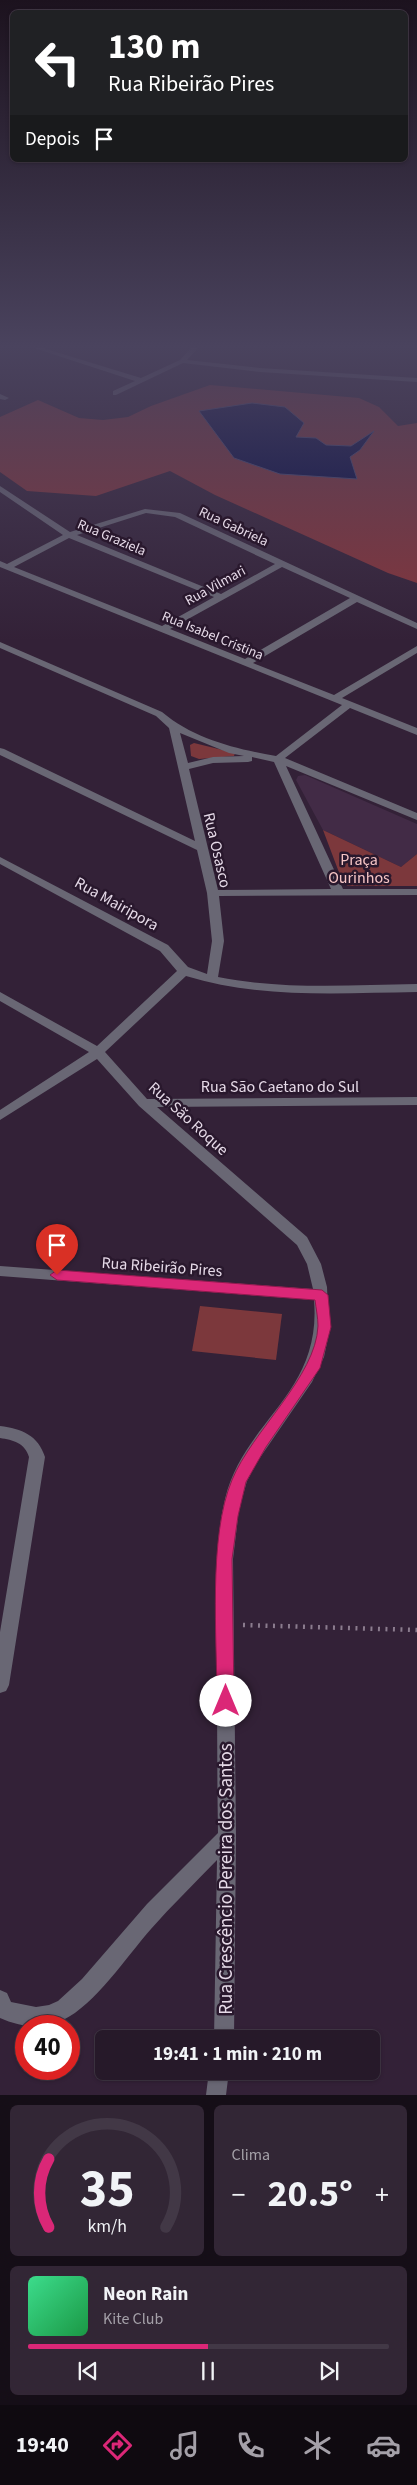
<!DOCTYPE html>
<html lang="pt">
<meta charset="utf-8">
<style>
body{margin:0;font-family:"Source Sans 3",sans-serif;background:#322635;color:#f1f3f6;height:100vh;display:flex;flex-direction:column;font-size:19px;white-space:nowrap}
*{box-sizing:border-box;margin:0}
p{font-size:16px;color:#a4a0a8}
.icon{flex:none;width:28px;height:28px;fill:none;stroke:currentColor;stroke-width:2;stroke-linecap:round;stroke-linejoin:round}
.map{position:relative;height:2095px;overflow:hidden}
.drawer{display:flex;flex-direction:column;gap:10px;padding:10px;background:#150e17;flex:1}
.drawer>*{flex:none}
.top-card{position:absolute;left:10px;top:10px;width:398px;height:152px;border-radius:8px;box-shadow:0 1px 4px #0004,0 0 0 1px #423846;background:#202124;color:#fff;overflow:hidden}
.speed{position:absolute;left:15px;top:2015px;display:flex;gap:10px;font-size:25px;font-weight:700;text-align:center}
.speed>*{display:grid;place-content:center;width:65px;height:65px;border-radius:50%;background:#261929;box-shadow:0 1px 4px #0004,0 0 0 1px #423846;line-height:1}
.speed .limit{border:8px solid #d22;background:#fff;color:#111}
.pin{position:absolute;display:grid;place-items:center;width:42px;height:42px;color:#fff;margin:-51px -21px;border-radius:50% 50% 50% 0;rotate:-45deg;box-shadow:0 0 5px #0007}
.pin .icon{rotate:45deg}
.me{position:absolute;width:55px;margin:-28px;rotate:0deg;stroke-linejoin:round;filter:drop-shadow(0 0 4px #0008)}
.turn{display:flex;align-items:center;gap:18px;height:105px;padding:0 15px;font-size:22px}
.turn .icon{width:65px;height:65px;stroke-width:2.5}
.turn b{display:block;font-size:35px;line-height:42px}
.then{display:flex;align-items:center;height:48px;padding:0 15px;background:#0003;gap:10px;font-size:19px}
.big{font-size:38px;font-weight:700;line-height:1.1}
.drawer .widget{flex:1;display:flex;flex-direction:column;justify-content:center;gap:8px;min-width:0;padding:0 18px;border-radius:8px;background:#322635}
.drawer .dial{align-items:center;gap:0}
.dial svg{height:130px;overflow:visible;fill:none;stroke:#423846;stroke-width:7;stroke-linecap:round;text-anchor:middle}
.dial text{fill:#f1f3f6;stroke:none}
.song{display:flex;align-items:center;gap:15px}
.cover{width:60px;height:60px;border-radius:8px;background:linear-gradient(135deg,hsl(150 70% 55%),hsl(140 70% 35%))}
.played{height:5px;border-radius:2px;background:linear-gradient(90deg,#db2777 50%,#423846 50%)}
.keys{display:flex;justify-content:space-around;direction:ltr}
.heat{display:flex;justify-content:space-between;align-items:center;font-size:28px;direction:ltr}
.drawer .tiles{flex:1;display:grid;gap:10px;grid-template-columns:1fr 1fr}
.widget:last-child{grid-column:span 2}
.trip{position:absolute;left:95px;top:2030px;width:285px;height:50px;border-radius:8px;background:#261929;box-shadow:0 1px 4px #0004,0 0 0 1px #423846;font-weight:700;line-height:50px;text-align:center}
.tab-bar{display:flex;height:80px;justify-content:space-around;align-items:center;background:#0f0a10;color:#a4a0a8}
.tab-bar .icon{width:35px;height:35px}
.tab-bar .active{color:#db2777}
.tab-bar b{font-size:22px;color:#f1f3f6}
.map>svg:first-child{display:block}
.built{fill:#422b46}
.green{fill:#7c383c}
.forest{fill:#85343a}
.water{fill:#000744;stroke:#454675}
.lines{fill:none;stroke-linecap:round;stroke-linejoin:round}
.path{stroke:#8b7c8e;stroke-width:4.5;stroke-dasharray:2 5.5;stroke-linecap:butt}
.minor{fill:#696774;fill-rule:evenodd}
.route{fill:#db2777;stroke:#8e194d}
.labels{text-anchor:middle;stroke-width:5;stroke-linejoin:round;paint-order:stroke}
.far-street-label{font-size:14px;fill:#e6dae8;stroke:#29182d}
.street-label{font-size:16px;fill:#e6dae8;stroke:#29182d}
.park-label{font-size:16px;fill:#f6c5c5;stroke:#29182d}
.near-street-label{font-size:19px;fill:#e6dae8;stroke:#29182d}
</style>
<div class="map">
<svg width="417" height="2095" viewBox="0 0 417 2095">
<rect width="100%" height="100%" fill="#332137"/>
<!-- built -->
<polygon class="built" points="305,775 417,824 417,854 401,867 323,830 296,780 298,776"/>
<!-- green -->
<g class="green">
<polygon points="194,743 235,753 234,756 199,759 191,756 190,745"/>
<polygon points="323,830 401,867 417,854 417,886 348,886 343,883"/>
<polygon points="200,1306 282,1314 276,1360 192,1351"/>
</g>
<!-- forest -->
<polygon class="forest" points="210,385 359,398 379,407 398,426 417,423 417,583 388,573 215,495 170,471 96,496 27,491 0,472 0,417 38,400 79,418 103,420 128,417 151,406"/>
<!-- water -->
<polygon class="water" points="252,403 285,407 304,423 296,437 316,438 326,445 351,446 374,431 360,450 350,457 357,479 280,474 234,458 199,411"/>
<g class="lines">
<!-- path -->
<polyline class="path" points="243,1625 417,1630"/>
<!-- minor -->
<g class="minor">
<polygon points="34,348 43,348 141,378 180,360 191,348 198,348 187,360 260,368 417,378 417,382 260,372 183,363 116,395 113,395 113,391 135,381"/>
<polygon points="0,394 9,398 5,400 0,399"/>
<path d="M0,486L70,532L145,509L180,513L417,623V629L357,602L253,663L334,695L417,646V653L342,698L417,728V735L350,708L285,758L417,813V820L286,766L343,889H417V895L219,896L224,941L218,977C284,990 351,985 417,984V992C340,993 261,999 186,976L105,1052L147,1099L417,1097V1105L157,1107L307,1237L321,1264L327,1287L329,1333L324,1357L312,1382L257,1462L247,1481L239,1509L233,1559L236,1837L234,2039H214L217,1860C195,1883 172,1905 151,1929C127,1956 95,2005 63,2020C43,2030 20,2027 0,2018V1990L7,1993L11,2002L36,2007L49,2005L58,2001L82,1979L147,1904L218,1833C217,1769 217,1704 217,1639C217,1593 214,1545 225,1499C244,1420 322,1394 314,1300L0,1276V1266L313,1289L307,1264L297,1245L139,1106L97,1059L0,1120V1110L89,1052L0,1001V992L97,1046L177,971L160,951L0,864V857L168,945L188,967L207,974L212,941L207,893L197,850L0,755V748L4,749L195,841L169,728L156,716L0,648V642L162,712C194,739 236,749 276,756L342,705L0,567V561L7,564L63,535L0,492ZM146,513L175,517L275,564L221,594L77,535ZM69,538L214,597L162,626L14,567ZM282,567L350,598L245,659L170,629ZM180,733L229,753L244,756L213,757L188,763ZM252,757L274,762L331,889L218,890L189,769L213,763L248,762L252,761Z"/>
<path d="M0,1426C22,1429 38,1435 45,1457L9,1685L6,1691L0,1693V1632L29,1457C25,1443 13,1440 0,1438Z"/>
<polygon points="209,2071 229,2071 226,2095 206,2095"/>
</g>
</g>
<!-- sky -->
<linearGradient id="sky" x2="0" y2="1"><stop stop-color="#1c121e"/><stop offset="0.54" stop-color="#4a435e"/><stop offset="1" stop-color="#4a435e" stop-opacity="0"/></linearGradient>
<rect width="417" height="641" fill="url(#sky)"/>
<!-- route -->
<path class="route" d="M57,1270L322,1290L328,1295L331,1327L320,1368L266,1447L246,1482L238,1516L232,1559L234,1701L231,1707L226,1709L220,1707L217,1701C217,1638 208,1537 232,1480C252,1431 316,1377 318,1326C318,1318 316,1308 315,1300L57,1280L50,1275Z"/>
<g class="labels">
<!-- far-street labels -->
<g class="far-street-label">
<text transform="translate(234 526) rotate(25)" y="5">Rua Gabriela</text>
<text transform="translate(112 537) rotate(23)" y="5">Rua Graziela</text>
<text transform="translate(215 585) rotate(-29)" y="5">Rua Vilmari</text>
<text transform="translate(213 635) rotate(22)" y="5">Rua Isabel Cristina</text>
</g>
<!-- street labels -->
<g class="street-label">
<text transform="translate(218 850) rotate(77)" y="6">Rua Osasco</text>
<text transform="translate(117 903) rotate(29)" y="6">Rua Mairipora</text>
<text x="280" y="1092">Rua São Caetano do Sul</text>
<text transform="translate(189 1118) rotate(42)" y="6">Rua São Roque</text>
<text transform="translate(162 1266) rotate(4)" y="6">Rua Ribeirão Pires</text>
</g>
<!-- park labels -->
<g class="park-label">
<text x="359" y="865">Praça<tspan x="359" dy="18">Ourinhos</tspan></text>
</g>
<!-- near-street labels -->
<g class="near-street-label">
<text transform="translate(225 1879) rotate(-90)" y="7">Rua Crescêncio Pereira dos Santos</text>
</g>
</g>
</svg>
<div class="speed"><div class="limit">40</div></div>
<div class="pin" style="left:57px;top:1275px;background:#d93025"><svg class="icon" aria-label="arrive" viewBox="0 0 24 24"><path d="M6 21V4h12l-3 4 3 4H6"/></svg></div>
<svg class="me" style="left:226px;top:1701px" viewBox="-20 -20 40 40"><circle r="19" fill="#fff"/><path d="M0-13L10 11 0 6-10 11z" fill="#db2777"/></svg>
<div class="trip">19:41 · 1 min · 210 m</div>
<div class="top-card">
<div class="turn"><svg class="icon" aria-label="left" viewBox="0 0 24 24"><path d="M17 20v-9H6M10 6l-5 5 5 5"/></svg><div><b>130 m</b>Rua Ribeirão Pires</div></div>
<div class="then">Depois<svg class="icon" aria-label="arrive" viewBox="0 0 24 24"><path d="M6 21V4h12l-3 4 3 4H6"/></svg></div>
</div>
</div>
<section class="drawer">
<div class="tiles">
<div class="widget dial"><svg viewBox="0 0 100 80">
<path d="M14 69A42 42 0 1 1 86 69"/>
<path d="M14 69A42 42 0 0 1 14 27" stroke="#db2777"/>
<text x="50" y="56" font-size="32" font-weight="700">35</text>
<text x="50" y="72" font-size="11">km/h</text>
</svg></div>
<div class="widget"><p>Clima</p>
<div class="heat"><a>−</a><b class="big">20.5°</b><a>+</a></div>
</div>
<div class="widget">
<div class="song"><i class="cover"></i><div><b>Neon Rain</b><p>Kite Club</p></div></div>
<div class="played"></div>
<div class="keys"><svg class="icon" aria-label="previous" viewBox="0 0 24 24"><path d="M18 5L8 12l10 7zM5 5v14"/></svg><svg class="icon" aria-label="pause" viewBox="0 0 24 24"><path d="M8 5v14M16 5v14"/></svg><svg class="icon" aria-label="next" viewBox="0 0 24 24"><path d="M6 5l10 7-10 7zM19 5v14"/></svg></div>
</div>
</div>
</section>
<nav class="tab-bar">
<b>19:40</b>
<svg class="icon active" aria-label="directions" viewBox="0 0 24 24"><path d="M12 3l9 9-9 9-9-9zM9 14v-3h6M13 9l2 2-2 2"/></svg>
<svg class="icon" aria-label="music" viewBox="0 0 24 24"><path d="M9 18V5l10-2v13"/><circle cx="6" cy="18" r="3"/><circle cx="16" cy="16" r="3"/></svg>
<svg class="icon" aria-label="phone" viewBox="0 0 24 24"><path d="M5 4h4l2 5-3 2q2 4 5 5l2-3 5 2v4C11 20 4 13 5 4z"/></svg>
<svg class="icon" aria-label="climate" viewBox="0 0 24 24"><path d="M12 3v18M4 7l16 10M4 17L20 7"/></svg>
<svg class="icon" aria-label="car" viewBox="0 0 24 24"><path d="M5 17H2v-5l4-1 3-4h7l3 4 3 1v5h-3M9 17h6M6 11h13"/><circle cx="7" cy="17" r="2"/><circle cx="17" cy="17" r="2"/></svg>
</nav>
